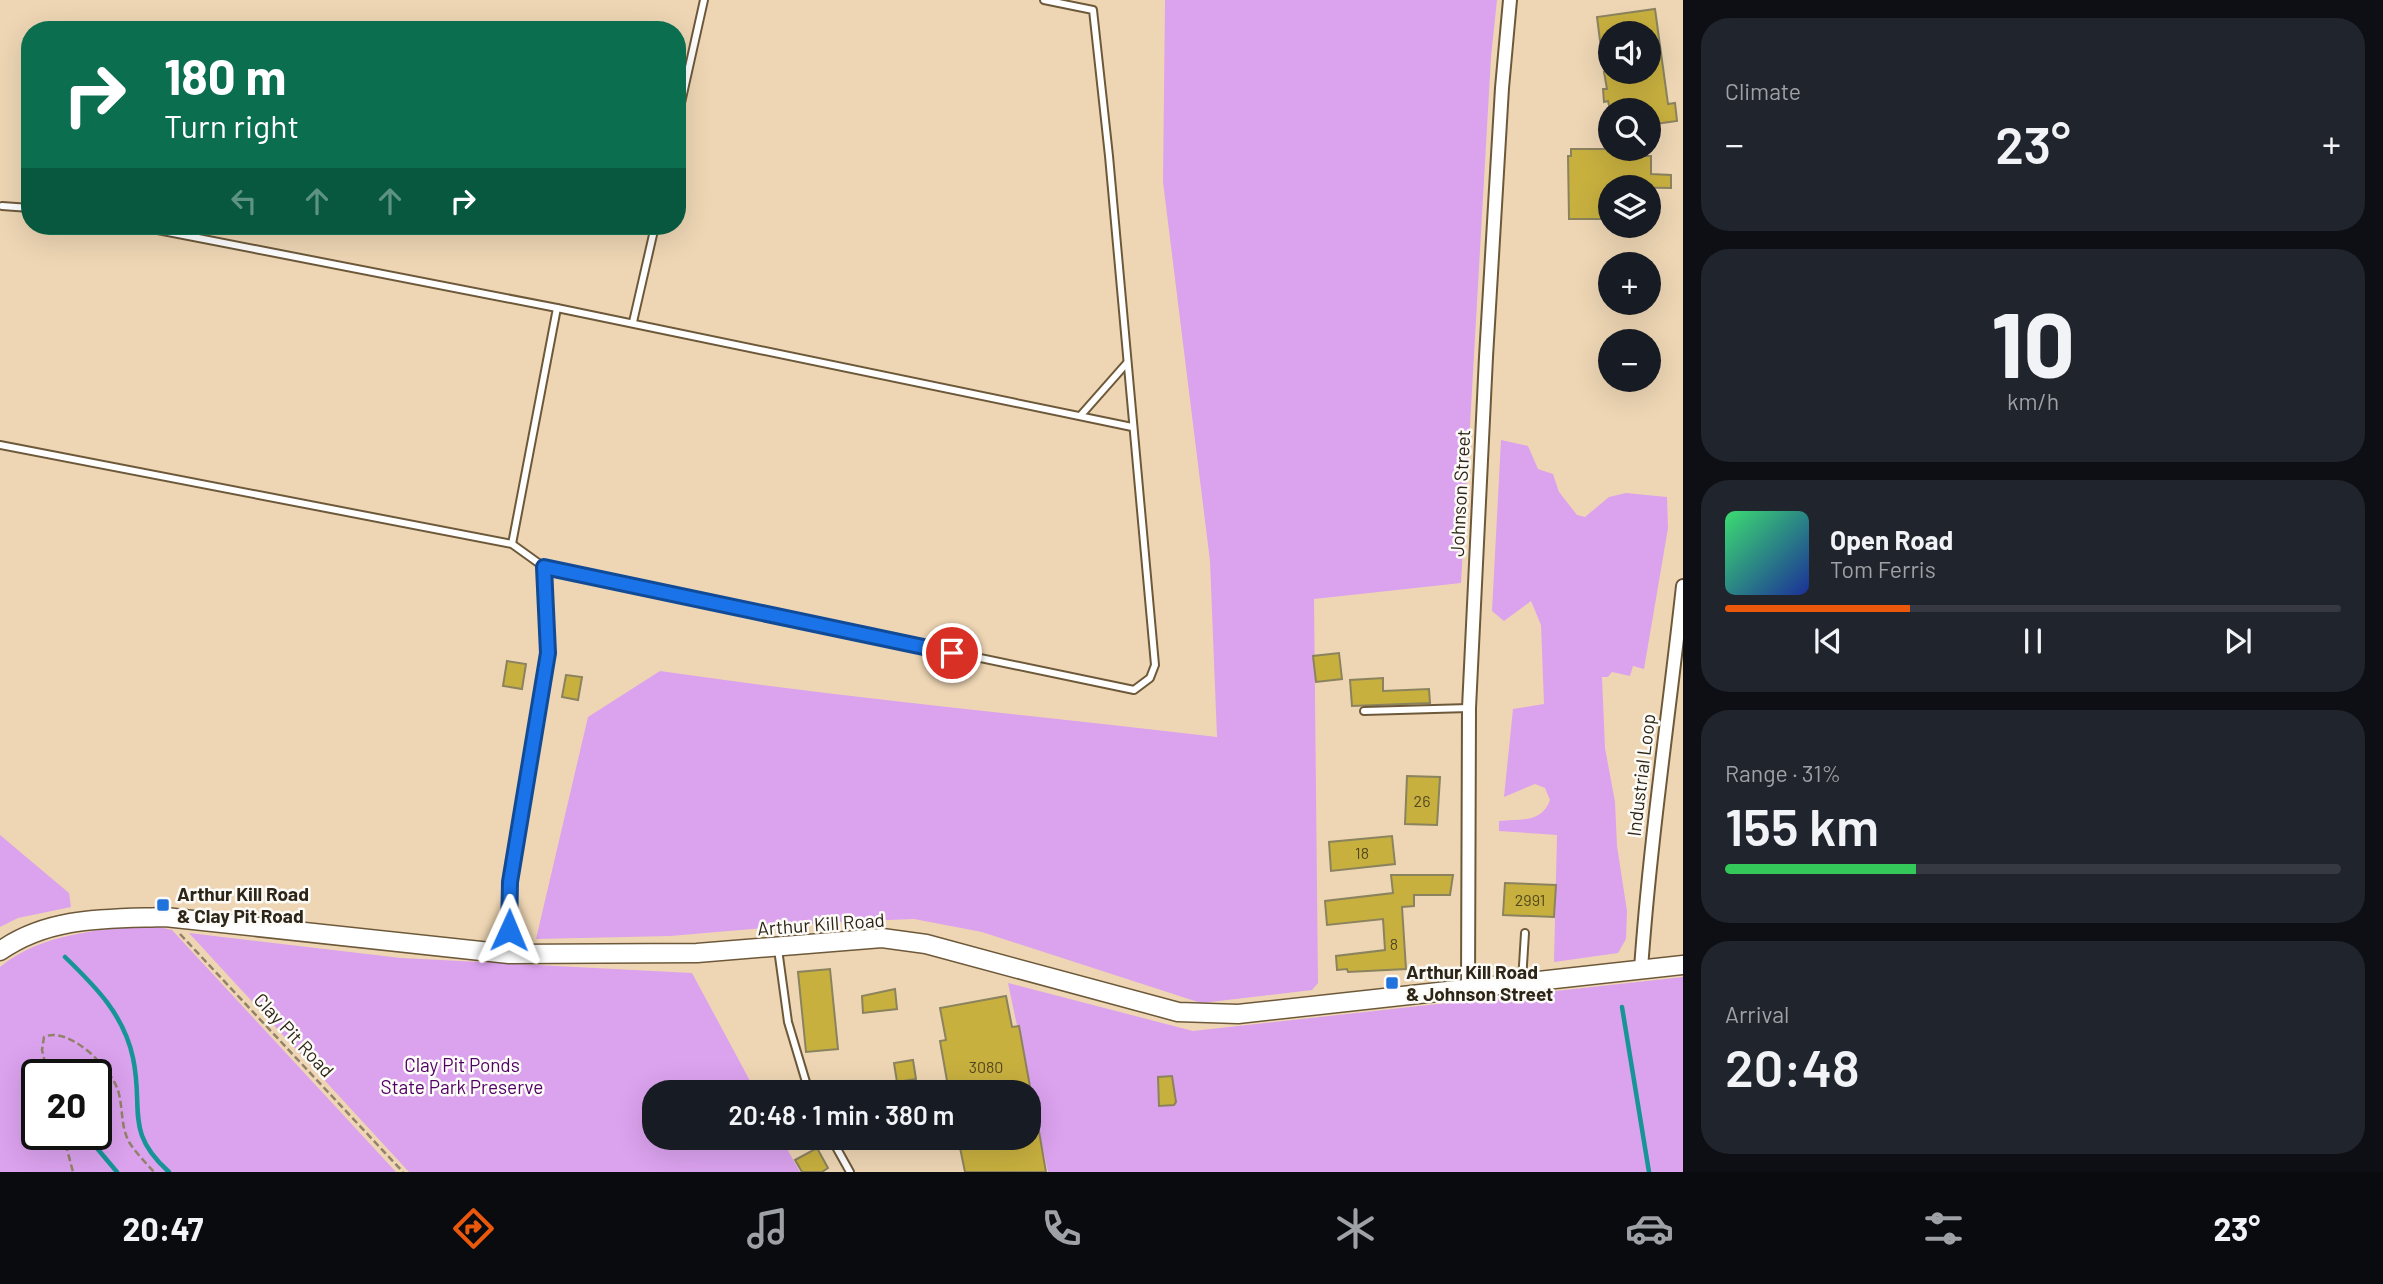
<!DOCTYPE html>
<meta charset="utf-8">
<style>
body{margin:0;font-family:Barlow,sans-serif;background:#20242c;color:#f1f3f6;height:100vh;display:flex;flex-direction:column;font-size:26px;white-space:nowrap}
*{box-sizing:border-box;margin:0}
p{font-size:23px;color:#9ea1a6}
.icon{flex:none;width:38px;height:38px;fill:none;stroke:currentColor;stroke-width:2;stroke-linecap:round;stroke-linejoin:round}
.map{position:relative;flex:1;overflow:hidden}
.details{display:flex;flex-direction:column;gap:18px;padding:18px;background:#0d0f14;width:700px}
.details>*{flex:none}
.hud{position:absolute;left:21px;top:21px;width:665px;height:214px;border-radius:28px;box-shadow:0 7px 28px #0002;background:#0b6e4f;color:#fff;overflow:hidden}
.controls{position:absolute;left:1598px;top:21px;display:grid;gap:14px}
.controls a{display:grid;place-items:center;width:63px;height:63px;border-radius:50%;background:#171b24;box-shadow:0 7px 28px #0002;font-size:35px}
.speed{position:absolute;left:21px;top:1059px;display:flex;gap:14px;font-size:35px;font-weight:700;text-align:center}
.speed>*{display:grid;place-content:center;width:91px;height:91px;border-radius:50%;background:#171b24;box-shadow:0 7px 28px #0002;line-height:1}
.speed .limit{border:4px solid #111;border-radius:10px;background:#fff;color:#111}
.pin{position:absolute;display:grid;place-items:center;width:60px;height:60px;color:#fff;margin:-30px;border:4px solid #fff;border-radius:50%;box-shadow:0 2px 7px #0007}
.me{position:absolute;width:77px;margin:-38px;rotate:1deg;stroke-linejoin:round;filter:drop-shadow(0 0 5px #0008)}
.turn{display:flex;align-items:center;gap:24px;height:147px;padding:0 28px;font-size:32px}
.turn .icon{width:91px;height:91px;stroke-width:2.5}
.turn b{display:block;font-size:49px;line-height:60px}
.lanes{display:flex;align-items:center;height:66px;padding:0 28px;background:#0003;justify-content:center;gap:35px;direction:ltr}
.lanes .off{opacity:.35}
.big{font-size:52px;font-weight:600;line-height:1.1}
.details .widget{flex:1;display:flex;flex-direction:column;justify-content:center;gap:10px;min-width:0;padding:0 24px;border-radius:28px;background:#20242c}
.details .dial{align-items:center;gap:0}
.dial b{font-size:91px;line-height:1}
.song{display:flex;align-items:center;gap:21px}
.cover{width:84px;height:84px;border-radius:10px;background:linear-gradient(135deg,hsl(140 70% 55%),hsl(230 70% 35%))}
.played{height:7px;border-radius:4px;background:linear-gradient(90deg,#ea580c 30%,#363941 30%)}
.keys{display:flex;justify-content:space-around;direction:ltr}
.heat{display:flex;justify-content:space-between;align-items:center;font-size:38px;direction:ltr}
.charge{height:10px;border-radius:5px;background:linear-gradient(90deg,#34c759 31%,#363941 0)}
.trip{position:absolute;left:642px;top:1080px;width:399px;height:70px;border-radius:28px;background:#171b24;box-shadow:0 7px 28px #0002;font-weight:600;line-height:70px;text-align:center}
.dock{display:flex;height:112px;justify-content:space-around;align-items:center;background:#090b0e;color:#9ea1a6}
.dock .icon{width:49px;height:49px}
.dock .current{color:#ea580c}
.dock b{font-size:32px;color:#f1f3f6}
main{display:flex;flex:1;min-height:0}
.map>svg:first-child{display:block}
.green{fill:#dba2ee;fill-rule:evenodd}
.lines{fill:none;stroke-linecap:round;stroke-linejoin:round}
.stream{stroke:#169496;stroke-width:4.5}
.building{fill:#c8b03f;stroke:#8b835e;stroke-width:2}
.lane-casing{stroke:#6d593a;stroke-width:10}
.street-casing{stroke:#6d593a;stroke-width:16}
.secondary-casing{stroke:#6d593a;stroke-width:21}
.path{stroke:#928269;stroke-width:2.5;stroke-dasharray:7 3.5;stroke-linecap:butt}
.lane{stroke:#fff;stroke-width:6}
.street{stroke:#fff;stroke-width:12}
.secondary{stroke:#fff;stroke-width:18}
.route-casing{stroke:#114b97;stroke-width:18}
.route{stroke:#1a73e8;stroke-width:12}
.poi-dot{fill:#2072dd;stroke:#fdfbf7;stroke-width:2.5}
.labels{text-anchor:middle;stroke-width:5;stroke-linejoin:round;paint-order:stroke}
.number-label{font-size:16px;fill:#544821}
.street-label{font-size:19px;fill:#2d2517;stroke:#fdfbf7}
.poi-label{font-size:19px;font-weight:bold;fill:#2d2517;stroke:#fdfbf7;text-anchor:start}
.park-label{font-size:19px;fill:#510166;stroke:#fdfbf7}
</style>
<main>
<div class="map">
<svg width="1683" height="1172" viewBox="0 0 1683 1172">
<rect width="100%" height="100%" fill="#eed6b4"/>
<!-- green -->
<g class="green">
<path d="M1165,0H1497L1491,57L1461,583L1314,599L1318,983L1312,990L1201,1003L982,932L914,919L837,922L670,936L536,939L588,717L660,671C845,698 1031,715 1217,737L1210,561L1163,182Z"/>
<path d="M1501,440L1528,446L1538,469L1553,474L1559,492L1577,515L1585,517L1609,497L1626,493L1667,497L1668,528L1644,669L1633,666L1630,676L1612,672L1608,677H1602L1605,748L1615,802L1617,846L1627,911L1626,939L1618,953L1554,962L1557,835L1499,831V821C1521,819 1542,823 1550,800L1545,788L1535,784L1504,797L1513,709L1544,704L1541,625L1531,601L1504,621L1492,611Z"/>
<polygon points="0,835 69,893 71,907 18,918 0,927"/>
<path d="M150,925L172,930L396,1172H0V967C41,933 99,930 150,925ZM37,1074H96V1134H37Z"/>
<polygon points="189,933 401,958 692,973 756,1092 654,1092 654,1138 781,1138 800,1172 409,1172"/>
<polygon points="1683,977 1683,1172 1048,1172 1008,983 1193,1031"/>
</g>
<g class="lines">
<!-- stream -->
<g class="stream">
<path d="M65,957C96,987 124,1015 133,1058C144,1109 124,1132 169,1172"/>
<polyline points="1622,1007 1649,1172"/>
<polyline points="85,1134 117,1172"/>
</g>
</g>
<!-- building -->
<g class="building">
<polygon points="1655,9 1668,104 1675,103 1677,121 1648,125 1648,110 1610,110 1608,101 1604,102 1603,89 1607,89 1604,72 1648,72 1648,33 1610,33 1610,63 1603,64 1597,17"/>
<polygon points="1571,149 1628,149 1628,156 1651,156 1651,174 1671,175 1671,188 1610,187 1610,219 1569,219 1568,156 1571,156"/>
<polygon points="1339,653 1342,679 1316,682 1313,656"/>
<polygon points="507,661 526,664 522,689 503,686"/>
<polygon points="566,675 582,677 578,700 562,697"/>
<polygon points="1383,678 1383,691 1429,689 1430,703 1352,706 1350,680"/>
<polygon points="1407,776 1440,777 1437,825 1405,824"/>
<polygon points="1392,836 1395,864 1331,871 1329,842"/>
<polygon points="1391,875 1453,875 1450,895 1414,895 1414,906 1402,907 1406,969 1348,972 1347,969 1337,970 1336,956 1385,950 1383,919 1327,925 1325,901 1393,893"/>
<polygon points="1505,883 1556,885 1554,917 1503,915"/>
<polygon points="830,969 838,1049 806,1052 798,972"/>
<polygon points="895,989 897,1009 863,1013 862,996"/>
<polygon points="1006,996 1012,1027 1019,1026 1031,1092 949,1092 940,1041 946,1040 940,1008"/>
<polygon points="913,1060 916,1079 897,1082 894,1063"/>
<polygon points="1172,1076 1176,1102 1174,1105 1159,1106 1158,1077"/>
<polygon points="1029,1108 1035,1108 1046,1172 965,1172 958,1138 1029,1138"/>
<polygon points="817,1148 828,1168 822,1172 802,1172 795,1160"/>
</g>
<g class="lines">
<defs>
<g id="lane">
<polyline points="677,121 704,0"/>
<polyline points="2,206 30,208"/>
<polyline points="137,226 557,308 512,544"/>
<polyline points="557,308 1132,427"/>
<polyline points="633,322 655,226"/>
<polyline points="1081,415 1126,364"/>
<polyline points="0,445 512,544 544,567 1134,690 1150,678 1155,665 1109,156 1093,10 1044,0"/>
<polyline points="1364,711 1469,708"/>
<polyline points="778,949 788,1022 809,1092"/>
<polyline points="509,953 510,882 548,653 544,567"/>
<polyline points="1522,981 1525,933"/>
<polyline points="831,1138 850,1172"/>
</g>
<g id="street">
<path d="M1641,969C1650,841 1669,714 1683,586"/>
<polyline points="1468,989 1469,708 1486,357 1502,88 1510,0"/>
</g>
<path id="secondary" d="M0,951C50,916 106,919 165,917L509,954L697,953L882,938L926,944L1178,1012L1238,1014L1683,965"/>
</defs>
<!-- lane casing -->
<use href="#lane" class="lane-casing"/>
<!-- street casing -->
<use href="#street" class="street-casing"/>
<!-- secondary casing -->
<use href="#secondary" class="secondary-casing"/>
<!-- path -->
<g class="path">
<polyline points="180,934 403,1172"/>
<path d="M48,1074L42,1050L44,1037C69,1025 114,1070 119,1094C123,1111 121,1127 129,1142C136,1153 146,1163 154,1172"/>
<polyline points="63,1134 73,1172"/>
</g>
<!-- lane -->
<use href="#lane" class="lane"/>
<!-- street -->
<use href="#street" class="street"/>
<!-- secondary -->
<use href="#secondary" class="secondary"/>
</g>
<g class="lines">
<defs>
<polyline id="route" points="509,930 510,882 548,653 544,567 952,653"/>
</defs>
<!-- route casing -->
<use href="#route" class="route-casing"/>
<!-- route -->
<use href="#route" class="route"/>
</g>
<!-- markers -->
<g class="poi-dot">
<rect x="156" y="898" width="14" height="14" rx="3.5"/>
<rect x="1385" y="976" width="14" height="14" rx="3.5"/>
</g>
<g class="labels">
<!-- number labels -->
<g class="number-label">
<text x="1422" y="807">26</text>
<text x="1362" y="859">18</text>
<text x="1530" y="906">2991</text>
<text x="1394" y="950">8</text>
<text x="986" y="1073">3080</text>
</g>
<!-- street labels -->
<g class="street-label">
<text transform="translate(1460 493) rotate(-87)" y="7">Johnson Street</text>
<text transform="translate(1641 775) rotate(-83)" y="7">Industrial Loop</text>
<text transform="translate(821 924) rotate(-4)" y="7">Arthur Kill Road</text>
<text transform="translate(294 1035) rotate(47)" y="7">Clay Pit Road</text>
</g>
<!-- poi labels -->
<g class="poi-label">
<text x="177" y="901">Arthur Kill Road<tspan x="177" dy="22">&amp; Clay Pit Road</tspan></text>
<text x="1406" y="979">Arthur Kill Road<tspan x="1406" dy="22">&amp; Johnson Street</tspan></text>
</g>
<!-- park labels -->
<g class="park-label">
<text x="462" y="1072">Clay Pit Ponds<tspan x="462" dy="22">State Park Preserve</tspan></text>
</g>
</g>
</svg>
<div class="controls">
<a><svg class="icon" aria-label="sound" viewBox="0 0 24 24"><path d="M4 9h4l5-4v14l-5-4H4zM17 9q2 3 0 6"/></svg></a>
<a><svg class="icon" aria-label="search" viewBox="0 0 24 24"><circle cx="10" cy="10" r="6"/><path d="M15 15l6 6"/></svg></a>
<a><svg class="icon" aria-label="layers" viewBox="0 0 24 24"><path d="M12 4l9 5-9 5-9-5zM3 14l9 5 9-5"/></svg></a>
<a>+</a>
<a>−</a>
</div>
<div class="speed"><div class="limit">20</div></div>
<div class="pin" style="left:952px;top:653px;background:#d93025"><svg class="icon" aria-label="arrive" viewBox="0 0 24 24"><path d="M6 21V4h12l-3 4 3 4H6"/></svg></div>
<svg class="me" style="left:509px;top:930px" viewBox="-20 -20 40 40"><path d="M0-17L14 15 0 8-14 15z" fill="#1a73e8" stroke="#fff" stroke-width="4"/></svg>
<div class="trip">20:48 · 1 min · 380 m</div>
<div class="hud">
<div class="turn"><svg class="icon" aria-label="right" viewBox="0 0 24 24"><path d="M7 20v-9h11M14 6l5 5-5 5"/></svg><div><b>180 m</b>Turn right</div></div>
<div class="lanes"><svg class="icon off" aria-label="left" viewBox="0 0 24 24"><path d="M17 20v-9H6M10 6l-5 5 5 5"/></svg><svg class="icon off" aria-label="ahead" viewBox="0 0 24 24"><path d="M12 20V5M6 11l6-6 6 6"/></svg><svg class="icon off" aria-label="ahead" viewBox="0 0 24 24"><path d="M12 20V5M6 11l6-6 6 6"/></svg><svg class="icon" aria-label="right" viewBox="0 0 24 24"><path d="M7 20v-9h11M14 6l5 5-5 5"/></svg></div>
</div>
</div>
<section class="details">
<div class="widget"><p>Climate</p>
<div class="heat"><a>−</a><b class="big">23°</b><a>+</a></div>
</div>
<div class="widget dial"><b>10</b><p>km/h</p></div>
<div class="widget">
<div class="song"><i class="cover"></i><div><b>Open Road</b><p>Tom Ferris</p></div></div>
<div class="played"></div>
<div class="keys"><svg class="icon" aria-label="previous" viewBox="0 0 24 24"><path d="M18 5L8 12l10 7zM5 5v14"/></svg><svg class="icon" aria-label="pause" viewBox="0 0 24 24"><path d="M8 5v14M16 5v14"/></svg><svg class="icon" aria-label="next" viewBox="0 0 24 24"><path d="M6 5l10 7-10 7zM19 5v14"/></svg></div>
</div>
<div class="widget"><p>Range · 31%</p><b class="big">155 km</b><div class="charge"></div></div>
<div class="widget"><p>Arrival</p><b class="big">20:48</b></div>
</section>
</main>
<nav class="dock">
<b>20:47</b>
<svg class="icon current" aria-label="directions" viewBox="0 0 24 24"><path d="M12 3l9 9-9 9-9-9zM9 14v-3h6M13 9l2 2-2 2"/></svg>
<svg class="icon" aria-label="music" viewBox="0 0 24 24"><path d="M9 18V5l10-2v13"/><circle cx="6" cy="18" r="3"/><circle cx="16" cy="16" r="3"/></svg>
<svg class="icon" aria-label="phone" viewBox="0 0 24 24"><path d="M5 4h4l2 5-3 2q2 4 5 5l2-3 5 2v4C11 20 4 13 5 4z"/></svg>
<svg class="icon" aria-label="climate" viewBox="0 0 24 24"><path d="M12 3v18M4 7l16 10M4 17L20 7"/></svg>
<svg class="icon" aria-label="car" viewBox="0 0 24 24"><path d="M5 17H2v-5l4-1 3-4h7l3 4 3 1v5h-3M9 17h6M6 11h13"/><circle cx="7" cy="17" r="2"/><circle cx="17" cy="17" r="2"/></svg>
<svg class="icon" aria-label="filters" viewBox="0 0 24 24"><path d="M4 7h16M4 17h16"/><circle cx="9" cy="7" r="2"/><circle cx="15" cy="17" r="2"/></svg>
<b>23°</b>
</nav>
